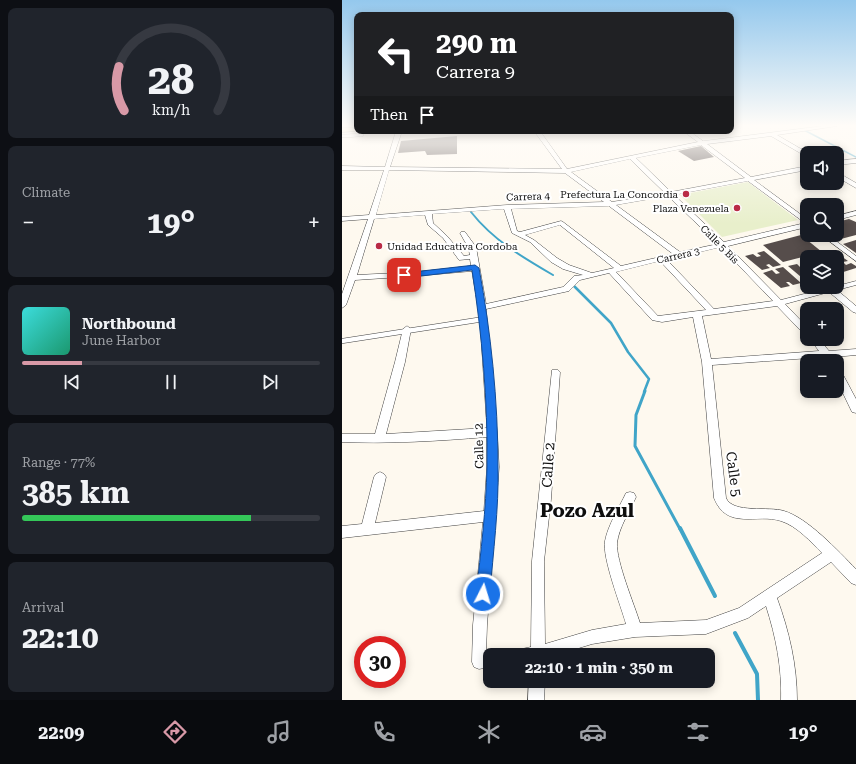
<!DOCTYPE html>
<meta charset="utf-8">
<style>
body{margin:0;font-family:"Roboto Serif",serif;background:#20242c;color:#f1f3f6;height:100vh;display:flex;flex-direction:column;font-size:15px;white-space:nowrap}
*{box-sizing:border-box;margin:0}
p{font-size:13px;color:#9ea1a6}
.icon{flex:none;width:22px;height:22px;fill:none;stroke:currentColor;stroke-width:2;stroke-linecap:round;stroke-linejoin:round}
.map{position:relative;flex:1;overflow:hidden}
.drawer{display:flex;flex-direction:column;gap:8px;padding:8px;background:#0d0f14;width:342px}
.drawer>*{flex:none}
.banner{position:absolute;left:12px;top:12px;width:380px;height:122px;border-radius:8px;box-shadow:0 2px 10px #0003;background:#202124;color:#fff;overflow:hidden}
.buttons{position:absolute;left:458px;top:146px;display:grid;gap:8px}
.buttons a{display:grid;place-items:center;width:44px;height:44px;border-radius:8px;background:#171b24;box-shadow:0 2px 10px #0003;font-size:20px}
.speed{position:absolute;left:12px;top:636px;display:flex;gap:8px;font-size:20px;font-weight:700;text-align:center}
.speed>*{display:grid;place-content:center;width:52px;height:52px;border-radius:50%;background:#171b24;box-shadow:0 2px 10px #0003;line-height:1}
.speed .limit{border:6px solid #d22;background:#fff;color:#111}
.pin{position:absolute;display:grid;place-items:center;width:34px;height:34px;color:#fff;margin:-17px;border-radius:8px;box-shadow:0 2px 6px #0006}
.me{position:absolute;width:44px;margin:-22px;rotate:5deg;stroke-linejoin:round;filter:drop-shadow(0 0 3px #0008)}
.turn{display:flex;align-items:center;gap:14px;height:84px;padding:0 16px;font-size:18px}
.turn .icon{width:52px;height:52px;stroke-width:2.5}
.turn b{display:block;font-size:28px;line-height:34px}
.then{display:flex;align-items:center;height:38px;padding:0 16px;background:#0003;gap:8px;font-size:15px}
.big{font-size:30px;font-weight:700;line-height:1.1}
.drawer .card{flex:1;display:flex;flex-direction:column;justify-content:center;gap:6px;min-width:0;padding:0 14px;border-radius:8px;background:#20242c}
.drawer .dial{align-items:center;gap:0}
.dial svg{height:104px;overflow:visible;fill:none;stroke:#363941;stroke-width:7;stroke-linecap:round;text-anchor:middle}
.dial text{fill:#f1f3f6;stroke:none}
.song{display:flex;align-items:center;gap:12px}
.cover{width:48px;height:48px;border-radius:6px;background:linear-gradient(135deg,hsl(180 70% 55%),hsl(160 70% 35%))}
.played{height:4px;border-radius:2px;background:linear-gradient(90deg,#d899a7 20%,#363941 20%)}
.keys{display:flex;justify-content:space-around;direction:ltr}
.heat{display:flex;justify-content:space-between;align-items:center;font-size:22px;direction:ltr}
.charge{height:6px;border-radius:3px;background:linear-gradient(90deg,#34c759 77%,#363941 0)}
.trip{position:absolute;left:141px;top:648px;width:232px;height:40px;border-radius:8px;background:#171b24;box-shadow:0 2px 10px #0003;font-weight:700;line-height:40px;text-align:center}
.menu{display:flex;height:64px;justify-content:space-around;align-items:center;background:#090b0e;color:#9ea1a6}
.menu .icon{width:28px;height:28px}
.menu .selected{color:#d899a7}
.menu b{font-size:18px;color:#f1f3f6}
main{display:flex;flex:1;min-height:0}
.map>svg:first-child{display:block}
.pitch{fill:#e8efcb}
.lines{fill:none;stroke-linecap:round;stroke-linejoin:round}
.stream-far4{stroke:#40a5c8;stroke-width:1.5}
.stream-far3{stroke:#40a5c8;stroke-width:2}
.stream-far2{stroke:#40a5c8;stroke-width:2.5}
.stream-far1{stroke:#40a5c8;stroke-width:3}
.stream{stroke:#40a5c8;stroke-width:4}
.building{fill:#564d4b}
.lane-far1-casing{stroke:#414141;stroke-width:3.5}
.lane-casing{stroke:#414141;stroke-width:5.5}
.street-casing{stroke:#414141;stroke-width:1}
.secondary-casing{stroke:#303030;stroke-width:1}
.lane-far1{stroke:#fff;stroke-width:3}
.lane{stroke:#fff;stroke-width:4.5}
.street{fill:#fff;fill-rule:evenodd}
.secondary{fill:#fce8ad;fill-rule:evenodd}
.route{fill:#1a73e8;stroke:#114b97}
.poi-dot{fill:#b92b46;stroke:#fff;stroke-width:1.5}
.labels{text-anchor:middle;stroke-width:4;stroke-linejoin:round;paint-order:stroke}
.far-poi-label{font-size:10px;fill:#0e0e0e;stroke:#fff;text-anchor:end}
.far-street-label{font-size:10px;fill:#0e0e0e;stroke:#fff}
.street-label{font-size:12px;fill:#0e0e0e;stroke:#fff}
.near-street-label{font-size:14px;fill:#0e0e0e;stroke:#fff}
.near-district-label{font-size:19px;font-weight:bold;fill:#0e0e0e;stroke:#fff}
</style>
<main>
<section class="drawer">
<div class="card dial"><svg viewBox="0 0 100 80">
<path d="M14 69A42 42 0 1 1 86 69"/>
<path d="M14 69A42 42 0 0 1 10 35" stroke="#d899a7"/>
<text x="50" y="56" font-size="32" font-weight="700">28</text>
<text x="50" y="72" font-size="11">km/h</text>
</svg></div>
<div class="card"><p>Climate</p>
<div class="heat"><a>−</a><b class="big">19°</b><a>+</a></div>
</div>
<div class="card">
<div class="song"><i class="cover"></i><div><b>Northbound</b><p>June Harbor</p></div></div>
<div class="played"></div>
<div class="keys"><svg class="icon" aria-label="previous" viewBox="0 0 24 24"><path d="M18 5L8 12l10 7zM5 5v14"/></svg><svg class="icon" aria-label="pause" viewBox="0 0 24 24"><path d="M8 5v14M16 5v14"/></svg><svg class="icon" aria-label="next" viewBox="0 0 24 24"><path d="M6 5l10 7-10 7zM19 5v14"/></svg></div>
</div>
<div class="card"><p>Range · 77%</p><b class="big">385 km</b><div class="charge"></div></div>
<div class="card"><p>Arrival</p><b class="big">22:10</b></div>
</section>
<div class="map">
<svg width="514" height="700" viewBox="0 0 514 700">
<rect width="100%" height="100%" fill="#fef9ef"/>
<!-- pitch -->
<polygon class="pitch" points="406,182 456,220 380,237 338,195"/>
<g class="lines">
<!-- stream-far4 -->
<polyline class="stream-far4" points="462,130 514,157"/>
<!-- stream-far3 -->
<path class="stream-far3" d="M129,212C151,240 180,257 211,275"/>
<!-- stream-far2 -->
<polyline class="stream-far2" points="231,285 269,323 286,352 307,379 302,392"/>
<!-- stream-far1 -->
<polyline class="stream-far1" points="303,391 294,415 293,446 338,529"/>
<!-- stream -->
<g class="stream">
<polyline points="338,528 373,596"/>
<polyline points="393,633 415,674 416,700"/>
</g>
</g>
<!-- building -->
<g class="building">
<polygon points="115,136 115,154 85,155 83,151 56,153 59,141"/>
<polygon points="359,146 372,157 352,161 336,151"/>
<polygon points="507,219 514,222 514,235 495,240 489,235 495,235 495,222"/>
<polygon points="459,235 480,252 441,262 421,245"/>
<polygon points="514,240 514,253 501,244"/>
<polygon points="422,251 439,265 431,267 427,264 424,265 428,268 420,270 403,256 411,254 415,257 419,256 415,253"/>
<polygon points="499,256 506,261 501,262 504,265 509,263 514,266 514,268 495,274 495,257"/>
<polygon points="465,261 465,282 446,266 455,264 459,268 462,267 458,263"/>
<polygon points="441,267 459,283 451,285 447,282 444,282 448,286 439,288 421,273 430,270 434,274 438,273 433,269"/>
</g>
<g class="lines">
<defs>
<polyline id="lane-far1" points="0,136 20,135"/>
<polyline id="lane" points="0,341 142,319"/>
<g id="street">
<path d="M481,126H495L435,135L466,153L465,157L429,136L365,144L409,177L465,166V170L412,180L465,219V227L386,246L439,300L489,287H495V286L514,281V285L495,290L514,306V313L511,312L487,292L443,304L465,327V335L462,334L435,306L360,316L369,359L477,351L468,339H477L487,351L514,349V355L492,357L491,360C487,361 485,361 482,357L370,365L384,498C391,514 427,506 442,511C466,518 496,551 514,569V585L509,583L489,562L435,598C447,631 455,665 455,700H439C440,668 434,637 424,606L406,618L364,634L293,637L250,644L214,655H173L175,650L189,647L190,561L210,370H216L218,372L209,499L202,561L203,644L250,630L284,624C279,606 260,558 263,541C266,525 277,508 284,493L288,492L292,493L294,497C288,511 277,527 275,543C274,561 292,604 298,623L364,620L397,608L480,553C469,542 455,526 439,521C415,513 385,531 372,498L360,362L351,317L320,322L310,320L267,273L238,280L227,291L144,309L155,432L157,467L145,625L144,653H148L153,655H148V667L137,669L132,667L130,662L131,625L141,522L0,538V526L20,524L32,477L34,474L38,472L42,474L44,477L33,523L142,511L145,467V437C96,441 48,444 0,442V434H33L53,362L61,329L65,326L69,329L63,362L44,434L145,428L138,319L130,271L74,276L13,280L4,305L0,308V294L26,219L0,221V217L27,215L42,170H0V166L43,167L54,131H60L48,167L220,169L192,131H198L225,169L356,142L341,131H347L361,141ZM359,145L403,178L329,192L294,158ZM288,159L323,193L270,202L229,172ZM47,170L223,173L262,202L165,205L34,215ZM406,181L463,223L382,242L332,195ZM326,196L376,244L338,252L274,205ZM267,206L331,254L279,266L221,222L219,221L178,232L175,231L169,209ZM162,209L170,233L188,242L209,262L221,269L241,275L232,276L221,287L144,304L134,247L123,232H119L118,233L126,247L128,255L122,256L105,236L91,223L90,214ZM83,215L86,225L101,238L117,260L128,259L129,266L74,272L15,275L32,219ZM218,225L272,268L250,273L227,265L215,258L192,240L183,235ZM379,247L431,301L372,309L325,260ZM318,261L364,310L316,316L274,272Z"/>
<polygon points="514,159 514,163 495,165 495,161"/>
<polygon points="495,172 514,183 514,188 495,177"/>
<polygon points="514,211 514,215 495,220 495,216"/>
<polygon points="479,235 486,235 514,256 514,261"/>
<polygon points="495,368 498,369 514,399 514,413 510,412 495,381"/>
<polygon points="187,681 203,681 202,700 186,700"/>
</g>
<polygon id="secondary" points="0,128 15,128 15,131 18,131 0,132"/>
</defs>
<!-- lane-far1 casing -->
<use href="#lane-far1" class="lane-far1-casing"/>
<!-- lane casing -->
<use href="#lane" class="lane-casing"/>
<!-- street casing -->
<use href="#street" class="street-casing"/>
<!-- secondary casing -->
<use href="#secondary" class="secondary-casing"/>
<!-- lane-far1 -->
<use href="#lane-far1" class="lane-far1"/>
<!-- lane -->
<use href="#lane" class="lane"/>
<!-- street -->
<use href="#street" class="street"/>
<!-- secondary -->
<use href="#secondary" class="secondary"/>
</g>
<!-- sky -->
<linearGradient id="sky" x2="0" y2="1"><stop stop-color="#94c8ed"/><stop offset="0.56" stop-color="#fffcf8"/><stop offset="1" stop-color="#fffcf8" stop-opacity="0"/></linearGradient>
<rect width="514" height="224" fill="url(#sky)"/>
<!-- route -->
<path class="route" d="M133,265L137,268C149,333 156,400 156,467C157,509 151,552 148,594L146,599L141,601L136,599L134,594C139,552 144,509 145,467C146,401 140,335 130,270L62,278L58,275L62,273Z"/>
<!-- markers -->
<g class="poi-dot">
<circle cx="344" cy="194" r="4"/>
<circle cx="395" cy="208" r="4"/>
<circle cx="37" cy="246" r="4"/>
</g>
<g class="labels">
<!-- far-poi labels -->
<g class="far-poi-label">
<text x="336" y="198">Prefectura La Concordia</text>
<text x="387" y="212">Plaza Venezuela</text>
<text x="45" y="250" text-anchor="start">Unidad Educativa Cordoba</text>
</g>
<!-- far-street labels -->
<g class="far-street-label">
<text transform="translate(186 196) rotate(-2)" y="4">Carrera 4</text>
<text transform="translate(378 244) rotate(45)" y="4">Calle 5 Bis</text>
<text transform="translate(336 255) rotate(-13)" y="4">Carrera 3</text>
</g>
<!-- street labels -->
<g class="street-label">
<text transform="translate(137 446) rotate(-91)" y="4">Calle 12</text>
</g>
<!-- near-street labels -->
<g class="near-street-label">
<text transform="translate(206 465) rotate(-86)" y="5">Calle 2</text>
<text transform="translate(392 474) rotate(82)" y="5">Calle 5</text>
</g>
<!-- near-district labels -->
<g class="near-district-label">
<text x="245" y="517">Pozo Azul</text>
</g>
</g>
</svg>
<div class="buttons">
<a><svg class="icon" aria-label="sound" viewBox="0 0 24 24"><path d="M4 9h4l5-4v14l-5-4H4zM17 9q2 3 0 6"/></svg></a>
<a><svg class="icon" aria-label="search" viewBox="0 0 24 24"><circle cx="10" cy="10" r="6"/><path d="M15 15l6 6"/></svg></a>
<a><svg class="icon" aria-label="layers" viewBox="0 0 24 24"><path d="M12 4l9 5-9 5-9-5zM3 14l9 5 9-5"/></svg></a>
<a>+</a>
<a>−</a>
</div>
<div class="speed"><div class="limit">30</div></div>
<div class="pin" style="left:62px;top:275px;background:#d93025"><svg class="icon" aria-label="arrive" viewBox="0 0 24 24"><path d="M6 21V4h12l-3 4 3 4H6"/></svg></div>
<svg class="me" style="left:141px;top:594px" viewBox="-20 -20 40 40"><circle r="17" fill="#1a73e8" stroke="#fff" stroke-width="3"/><path d="M0-11L8 9 0 5-8 9z" fill="#fff"/></svg>
<div class="trip">22:10 · 1 min · 350 m</div>
<div class="banner">
<div class="turn"><svg class="icon" aria-label="left" viewBox="0 0 24 24"><path d="M17 20v-9H6M10 6l-5 5 5 5"/></svg><div><b>290 m</b>Carrera 9</div></div>
<div class="then">Then<svg class="icon" aria-label="arrive" viewBox="0 0 24 24"><path d="M6 21V4h12l-3 4 3 4H6"/></svg></div>
</div>
</div>
</main>
<nav class="menu">
<b>22:09</b>
<svg class="icon selected" aria-label="directions" viewBox="0 0 24 24"><path d="M12 3l9 9-9 9-9-9zM9 14v-3h6M13 9l2 2-2 2"/></svg>
<svg class="icon" aria-label="music" viewBox="0 0 24 24"><path d="M9 18V5l10-2v13"/><circle cx="6" cy="18" r="3"/><circle cx="16" cy="16" r="3"/></svg>
<svg class="icon" aria-label="phone" viewBox="0 0 24 24"><path d="M5 4h4l2 5-3 2q2 4 5 5l2-3 5 2v4C11 20 4 13 5 4z"/></svg>
<svg class="icon" aria-label="climate" viewBox="0 0 24 24"><path d="M12 3v18M4 7l16 10M4 17L20 7"/></svg>
<svg class="icon" aria-label="car" viewBox="0 0 24 24"><path d="M5 17H2v-5l4-1 3-4h7l3 4 3 1v5h-3M9 17h6M6 11h13"/><circle cx="7" cy="17" r="2"/><circle cx="17" cy="17" r="2"/></svg>
<svg class="icon" aria-label="filters" viewBox="0 0 24 24"><path d="M4 7h16M4 17h16"/><circle cx="9" cy="7" r="2"/><circle cx="15" cy="17" r="2"/></svg>
<b>19°</b>
</nav>
